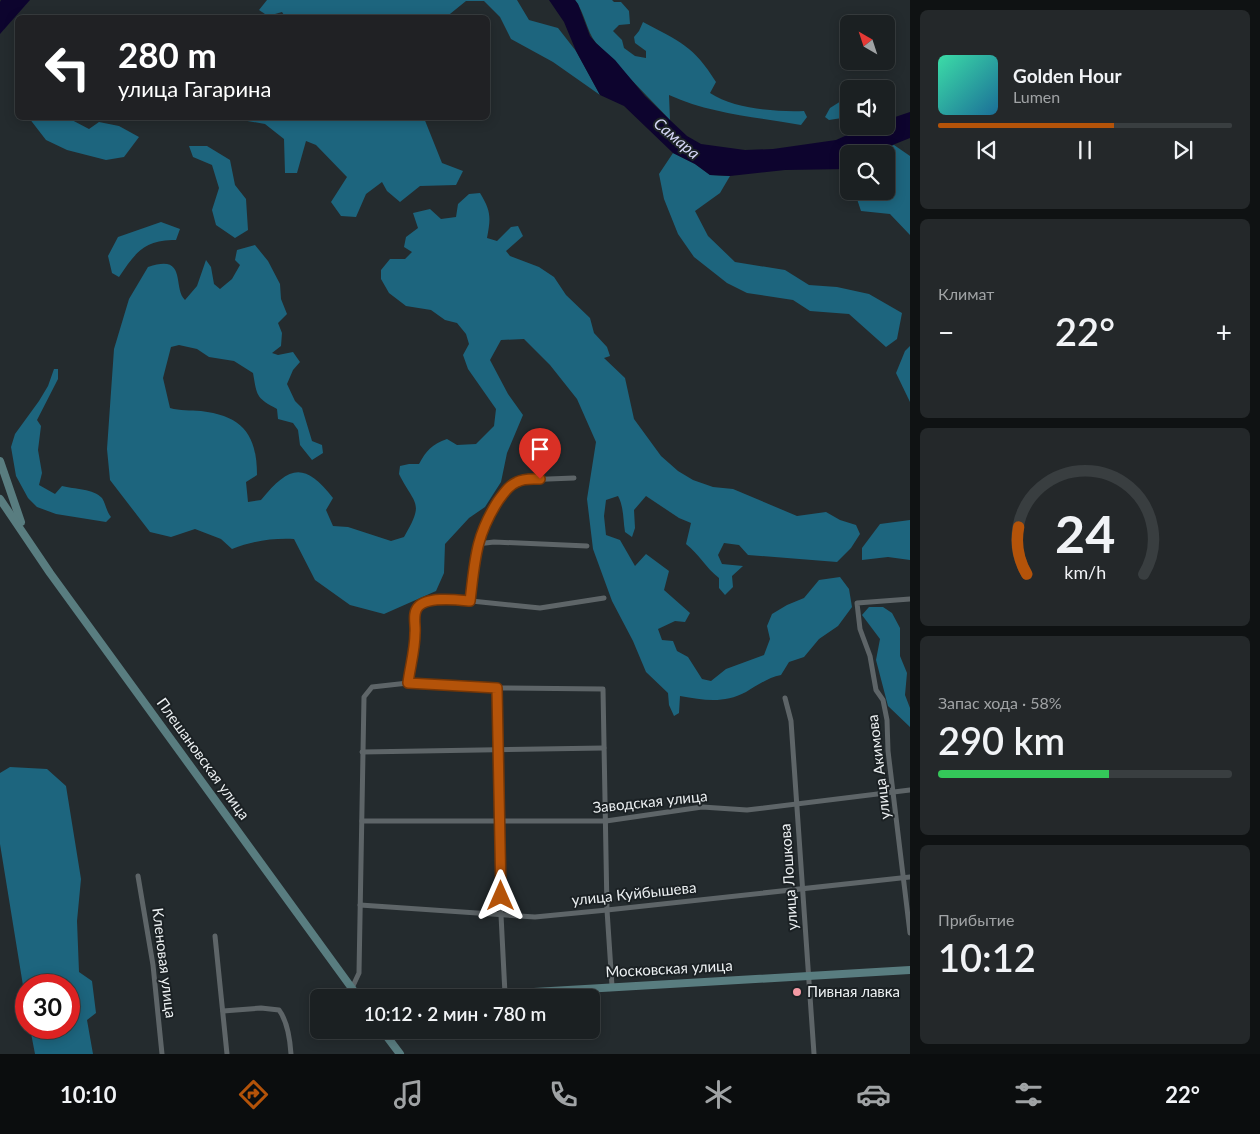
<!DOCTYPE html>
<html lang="ru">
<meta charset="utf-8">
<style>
body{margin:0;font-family:Lato,sans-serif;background:#24282a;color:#f1f3f6;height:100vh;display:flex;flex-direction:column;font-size:19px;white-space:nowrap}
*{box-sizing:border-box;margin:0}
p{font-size:16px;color:#a0a3a5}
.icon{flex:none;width:28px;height:28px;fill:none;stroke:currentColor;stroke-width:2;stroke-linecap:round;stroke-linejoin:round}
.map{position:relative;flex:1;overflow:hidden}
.details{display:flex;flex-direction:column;gap:10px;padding:10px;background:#0f1213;width:350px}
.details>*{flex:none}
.hud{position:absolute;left:15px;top:15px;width:475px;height:105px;border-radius:8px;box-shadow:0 2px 12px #0003,0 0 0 1px #393e40;background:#202124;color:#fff;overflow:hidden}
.needle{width:32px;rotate:321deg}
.tools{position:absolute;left:840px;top:15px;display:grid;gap:10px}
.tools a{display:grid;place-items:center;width:55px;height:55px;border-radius:8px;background:#1b2022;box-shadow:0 2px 12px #0003,0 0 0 1px #393e40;font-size:25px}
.speed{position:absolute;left:15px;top:974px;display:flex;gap:10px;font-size:25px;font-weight:700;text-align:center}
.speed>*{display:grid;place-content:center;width:65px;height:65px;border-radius:50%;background:#1b2022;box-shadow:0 2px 12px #0003,0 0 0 1px #393e40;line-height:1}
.speed .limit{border:8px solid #d22;background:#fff;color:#111}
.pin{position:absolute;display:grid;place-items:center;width:42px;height:42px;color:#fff;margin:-51px -21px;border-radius:50% 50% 50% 0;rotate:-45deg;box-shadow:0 0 5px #0007}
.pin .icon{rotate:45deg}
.me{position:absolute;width:55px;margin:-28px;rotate:0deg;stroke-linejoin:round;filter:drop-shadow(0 0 4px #0008)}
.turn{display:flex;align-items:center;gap:18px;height:105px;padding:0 20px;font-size:22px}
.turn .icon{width:65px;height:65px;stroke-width:2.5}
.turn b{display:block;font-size:35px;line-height:42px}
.big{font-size:38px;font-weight:600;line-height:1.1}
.details .widget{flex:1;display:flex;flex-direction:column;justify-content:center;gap:8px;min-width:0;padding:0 18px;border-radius:8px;background:#24282a}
.details .dial{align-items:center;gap:0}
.dial svg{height:130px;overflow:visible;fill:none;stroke:#393e40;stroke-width:7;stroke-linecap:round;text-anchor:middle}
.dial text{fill:#f1f3f6;stroke:none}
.song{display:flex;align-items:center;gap:15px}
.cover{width:60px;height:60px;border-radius:8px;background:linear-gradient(135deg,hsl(160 70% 55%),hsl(200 70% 35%))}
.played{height:5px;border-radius:2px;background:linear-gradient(90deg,#b45309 60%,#393e40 60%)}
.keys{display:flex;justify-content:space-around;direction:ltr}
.heat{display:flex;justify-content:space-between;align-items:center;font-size:28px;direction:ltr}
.charge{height:8px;border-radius:4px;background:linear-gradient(90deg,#34c759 58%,#393e40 0)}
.trip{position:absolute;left:310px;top:989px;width:290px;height:50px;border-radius:8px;background:#1b2022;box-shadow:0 2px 12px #0003,0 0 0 1px #393e40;font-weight:600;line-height:50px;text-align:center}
.menu{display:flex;height:80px;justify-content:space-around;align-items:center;background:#0b0d0e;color:#a0a3a5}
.menu .icon{width:35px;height:35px}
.menu .on{color:#b45309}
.menu b{font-size:22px;color:#f1f3f6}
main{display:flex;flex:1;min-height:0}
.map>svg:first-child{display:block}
.forest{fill:#1d657e}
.water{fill:#0d042e}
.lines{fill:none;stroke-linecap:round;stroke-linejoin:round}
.street{stroke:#5e6568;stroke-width:5}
.secondary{stroke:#597d80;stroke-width:8}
.route-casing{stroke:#753606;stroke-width:12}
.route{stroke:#b45309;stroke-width:9}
.poi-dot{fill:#f49aa4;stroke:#1b2124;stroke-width:2}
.labels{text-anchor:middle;stroke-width:4;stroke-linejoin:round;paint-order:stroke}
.street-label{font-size:15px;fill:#ecf0f2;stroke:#1b2124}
.poi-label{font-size:15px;fill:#ecf0f2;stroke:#1b2124;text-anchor:start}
.water-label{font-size:16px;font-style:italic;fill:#d4d5f5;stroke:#1b2124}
</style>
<main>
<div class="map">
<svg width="910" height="1054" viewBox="0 0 910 1054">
<rect width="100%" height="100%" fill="#242b2e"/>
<!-- forest -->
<g class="forest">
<polygon points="267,0 517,0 529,20 558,28 576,51 600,95 553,62 511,39 500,17 484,1 466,1 445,18 286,18 282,12 268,16 259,10"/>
<path d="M575,0H612L614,2H621L629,11L630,24L619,25L613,31L622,40L624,48L635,56L646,58V51L635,43L634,37L639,31L643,22C680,42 693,45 716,82L710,93C734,109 775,112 804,111L807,117L801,125C756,117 711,114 669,95L670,120L596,43C586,30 585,13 575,0Z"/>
<polygon points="849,96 849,110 842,118 829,120 825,117 830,108"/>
<polygon points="29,118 68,118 89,129 99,122 119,126 139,137 124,157 106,160 67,150 46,140"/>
<polygon points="230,118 424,118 442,163 463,171 456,185 420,186 400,202 387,191 382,182 366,194 356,217 341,216 331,202 347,177 316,145 306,141 297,173 285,173 284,139 265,124"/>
<polygon points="894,145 910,156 910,235 890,214 861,211 857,199 886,198 886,154 870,154"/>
<polygon points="189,146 207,146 230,160 235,185 246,199 248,230 235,238 216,225 212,210 219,188 212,165 193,157"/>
<polygon points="673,153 695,164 710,175 730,176 720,193 695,211 708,236 735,262 785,270 809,285 837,287 869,294 902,313 897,339 886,347 849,314 810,311 793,300 747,293 727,283 694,257 678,234 664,199 659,174"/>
<path d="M480,193C491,211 491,217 487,238L497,241L511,227L518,226L523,236L506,251L510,256L539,267L554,277L566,295L590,318L594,333L607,347L610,356L604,358L625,378L634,419L661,456L678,471L693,480L713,487L733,489L797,516L826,512L840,520L856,525L860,534L851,548L837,562L748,555L739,545L724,543L718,555L722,564L743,566L732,576L733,587L725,595L719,588V578C706,568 699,554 686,544L691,523L679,518L646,496L634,510L635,528L632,537L625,532C623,520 624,507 618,496L606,500L604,516L606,535L620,540L635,566L646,554L669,571L664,590L690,613L685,622L675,621L658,629L662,640L673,641L677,651L688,657L702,679L711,681L726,669L764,655L770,639L767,626L772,614L787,605L804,598L819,580L840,577L849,589L852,607L838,626L819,639L804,657L789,662L781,675C767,678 758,685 746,692C723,704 704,700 680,696L679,713L674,716L669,705L668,693L646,672L633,641L612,601L593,549L587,499L596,442L577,399L550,365L524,339L501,340L490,360L508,394L523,415L507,453L501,482L485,507L469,518L445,544L444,573L436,591L384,614L350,605L315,580L294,539C272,538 252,541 232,549L221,539L195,529L171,537L150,532L110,480L107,449L114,349L129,299L148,267C188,253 172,287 185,300L197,286L206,260L211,267L214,284L220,289L232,279L240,265L235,260L237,250L255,245L268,261L280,284L281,299L287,314L278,323L282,333L281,346L272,353L278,355L293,352L300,362L293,370L287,384L295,401L302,408L312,441L322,445L323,453L312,460L300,445L298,430L293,423L278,419L277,409C256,398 257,396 253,373L234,361L209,357L197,349L179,345L171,347L163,378L170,408C180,411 190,410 201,411C242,416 257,434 257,475L246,482L248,502L261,500C289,466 304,461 333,498L326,510L333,526L348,527L391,541L404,537C425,501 415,506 399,474L400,466L409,464H419C426,451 432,444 447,439L457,445L476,444L494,426L496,409L468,369L463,355L469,344L466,334L457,323L445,320L431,310L406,306L389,293L381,279V270L390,259H405L412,252L404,247L406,237L418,228L413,213L430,209L441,219L456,217L458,204L469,194Z"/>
<path d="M161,222L180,229L176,240C144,240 136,252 119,277L112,273L108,256L118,237Z"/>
<polygon points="910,346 910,402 896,373 905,351"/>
<path d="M54,369H58V379L37,420L41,426L38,450L42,473L39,485L55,494L62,486C74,489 94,489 102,498C106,504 106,511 111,517L106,522L56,514L37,507L28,498L16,476L11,447L15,434L39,401L48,386Z"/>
<polygon points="910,520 910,560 888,557 862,560 862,548 880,524"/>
<polygon points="869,607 883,607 892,613 900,628 900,656 907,673 905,695 910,708 910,727 888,706 876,660 880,639 862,615"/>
<polygon points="10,767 47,769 66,786 81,879 77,921 79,972 92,981 96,1013 87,1020 93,1054 35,1054 30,1028 69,1028 69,985 26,985 26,1004 0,844 0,773"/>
</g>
<!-- water -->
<g class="water">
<polygon points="1,0 30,0 0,34 0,2"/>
<polygon points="549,0 575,0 578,4 590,36 596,43 615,60 645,96 670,120 687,136 701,144 745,150 773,149 836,140 867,126 886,126 886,120 910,112 910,138 870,154 849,154 849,169 785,170 730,176 710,175 695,164 673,153 624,106 600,95 576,51 564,22"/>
</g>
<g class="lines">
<!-- street -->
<g class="street">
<polyline points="477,544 494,542 587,546"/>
<polyline points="910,599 857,603 860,629 870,656 876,690 883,700 887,720 888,751 910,933"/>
<polyline points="470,601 476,547 482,530 506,489 523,480 574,478"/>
<polyline points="408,683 415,633 414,617 418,607 424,602 452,599 540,608 604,598"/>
<polyline points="497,688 501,915 505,994"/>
<polyline points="785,698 791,721 814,1054"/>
<polyline points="362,752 604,748"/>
<polyline points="362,821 606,821 702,807 747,810 910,790"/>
<polyline points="138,876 153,965 162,1054"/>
<polyline points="360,905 535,917 607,910 910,877"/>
<polyline points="215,936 227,1054"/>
<polyline points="352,988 359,973 364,697 372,687 408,683 497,688 603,689 607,910 612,986"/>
<path d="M223,1011L261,1008L279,1010C288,1022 290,1039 291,1054"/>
</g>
<!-- secondary -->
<g class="secondary">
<polyline points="0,461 21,522"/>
<polyline points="0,499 50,573 359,998"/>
<polyline points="430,998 910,970"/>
<polyline points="382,1030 400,1054"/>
</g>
</g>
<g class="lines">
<defs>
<path id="route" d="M501,896L497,688L408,683C410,667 415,650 415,633C416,625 412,614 418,607C427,596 458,600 470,601C475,561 475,537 498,501C504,493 508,486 517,482C524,478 532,479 540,479"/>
</defs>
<!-- route casing -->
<use href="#route" class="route-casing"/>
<!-- route -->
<use href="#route" class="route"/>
</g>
<!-- markers -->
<circle class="poi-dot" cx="797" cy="992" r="5"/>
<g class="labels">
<!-- street labels -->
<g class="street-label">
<text transform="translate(203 759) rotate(54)" y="5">Плешановская улица</text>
<text transform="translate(879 767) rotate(-97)" y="5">улица Акимова</text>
<text transform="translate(650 802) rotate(-6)" y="5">Заводская улица</text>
<text transform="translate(789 877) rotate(-94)" y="5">улица Лошкова</text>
<text transform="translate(634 894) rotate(-6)" y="5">улица Куйбышева</text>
<text transform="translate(164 963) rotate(83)" y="5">Кленовая улица</text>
<text transform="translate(669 969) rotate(-3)" y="5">Московская улица</text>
</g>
<!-- poi labels -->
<g class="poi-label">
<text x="807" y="997">Пивная лавка</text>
</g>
<!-- water labels -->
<g class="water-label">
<text transform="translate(677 138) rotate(40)" y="6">Самара</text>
</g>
</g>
</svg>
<div class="tools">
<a><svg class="needle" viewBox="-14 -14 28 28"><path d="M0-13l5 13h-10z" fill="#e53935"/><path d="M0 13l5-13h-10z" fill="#a0a3a5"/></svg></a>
<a><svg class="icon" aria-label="sound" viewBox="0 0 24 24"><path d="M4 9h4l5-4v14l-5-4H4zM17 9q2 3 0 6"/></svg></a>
<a><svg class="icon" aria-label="search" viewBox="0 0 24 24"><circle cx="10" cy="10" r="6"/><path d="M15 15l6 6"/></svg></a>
</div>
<div class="speed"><div class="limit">30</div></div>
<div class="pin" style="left:540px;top:479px;background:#d93025"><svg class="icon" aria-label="arrive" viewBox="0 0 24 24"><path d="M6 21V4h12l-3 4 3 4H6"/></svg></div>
<svg class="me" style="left:501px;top:896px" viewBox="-20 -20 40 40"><path d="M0-17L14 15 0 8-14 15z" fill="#b45309" stroke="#fff" stroke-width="4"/></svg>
<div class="trip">10:12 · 2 мин · 780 m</div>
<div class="hud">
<div class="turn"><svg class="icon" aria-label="left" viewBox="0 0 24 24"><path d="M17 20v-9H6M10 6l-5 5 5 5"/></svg><div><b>280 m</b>улица Гагарина</div></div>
</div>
</div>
<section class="details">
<div class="widget">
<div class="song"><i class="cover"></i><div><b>Golden Hour</b><p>Lumen</p></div></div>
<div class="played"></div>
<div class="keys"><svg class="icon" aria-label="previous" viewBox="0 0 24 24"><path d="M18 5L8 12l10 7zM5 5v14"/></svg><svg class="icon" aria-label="pause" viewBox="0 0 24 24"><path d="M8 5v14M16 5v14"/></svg><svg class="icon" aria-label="next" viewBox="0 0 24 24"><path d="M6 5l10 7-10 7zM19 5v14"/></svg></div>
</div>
<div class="widget"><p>Климат</p>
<div class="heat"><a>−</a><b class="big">22°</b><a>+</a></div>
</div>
<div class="widget dial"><svg viewBox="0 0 100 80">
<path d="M14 69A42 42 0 1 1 86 69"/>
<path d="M14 69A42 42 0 0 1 9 40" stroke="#b45309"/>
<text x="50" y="56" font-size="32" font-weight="700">24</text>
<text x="50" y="72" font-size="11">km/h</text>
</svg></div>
<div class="widget"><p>Запас хода · 58%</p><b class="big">290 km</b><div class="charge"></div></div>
<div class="widget"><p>Прибытие</p><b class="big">10:12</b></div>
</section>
</main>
<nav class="menu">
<b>10:10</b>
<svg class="icon on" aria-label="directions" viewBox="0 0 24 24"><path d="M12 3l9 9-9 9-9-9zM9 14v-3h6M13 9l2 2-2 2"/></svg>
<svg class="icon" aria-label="music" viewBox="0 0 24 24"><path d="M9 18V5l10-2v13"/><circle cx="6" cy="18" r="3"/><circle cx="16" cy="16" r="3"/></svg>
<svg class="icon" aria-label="phone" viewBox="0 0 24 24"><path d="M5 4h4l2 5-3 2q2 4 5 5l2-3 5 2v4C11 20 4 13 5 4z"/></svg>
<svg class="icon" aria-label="climate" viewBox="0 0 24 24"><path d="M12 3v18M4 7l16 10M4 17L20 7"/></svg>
<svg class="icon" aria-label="car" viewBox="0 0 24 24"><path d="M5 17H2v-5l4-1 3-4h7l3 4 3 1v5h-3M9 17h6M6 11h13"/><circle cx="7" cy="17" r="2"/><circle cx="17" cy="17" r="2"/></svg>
<svg class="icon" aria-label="filters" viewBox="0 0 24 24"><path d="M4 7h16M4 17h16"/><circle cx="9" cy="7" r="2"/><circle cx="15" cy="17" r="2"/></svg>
<b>22°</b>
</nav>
